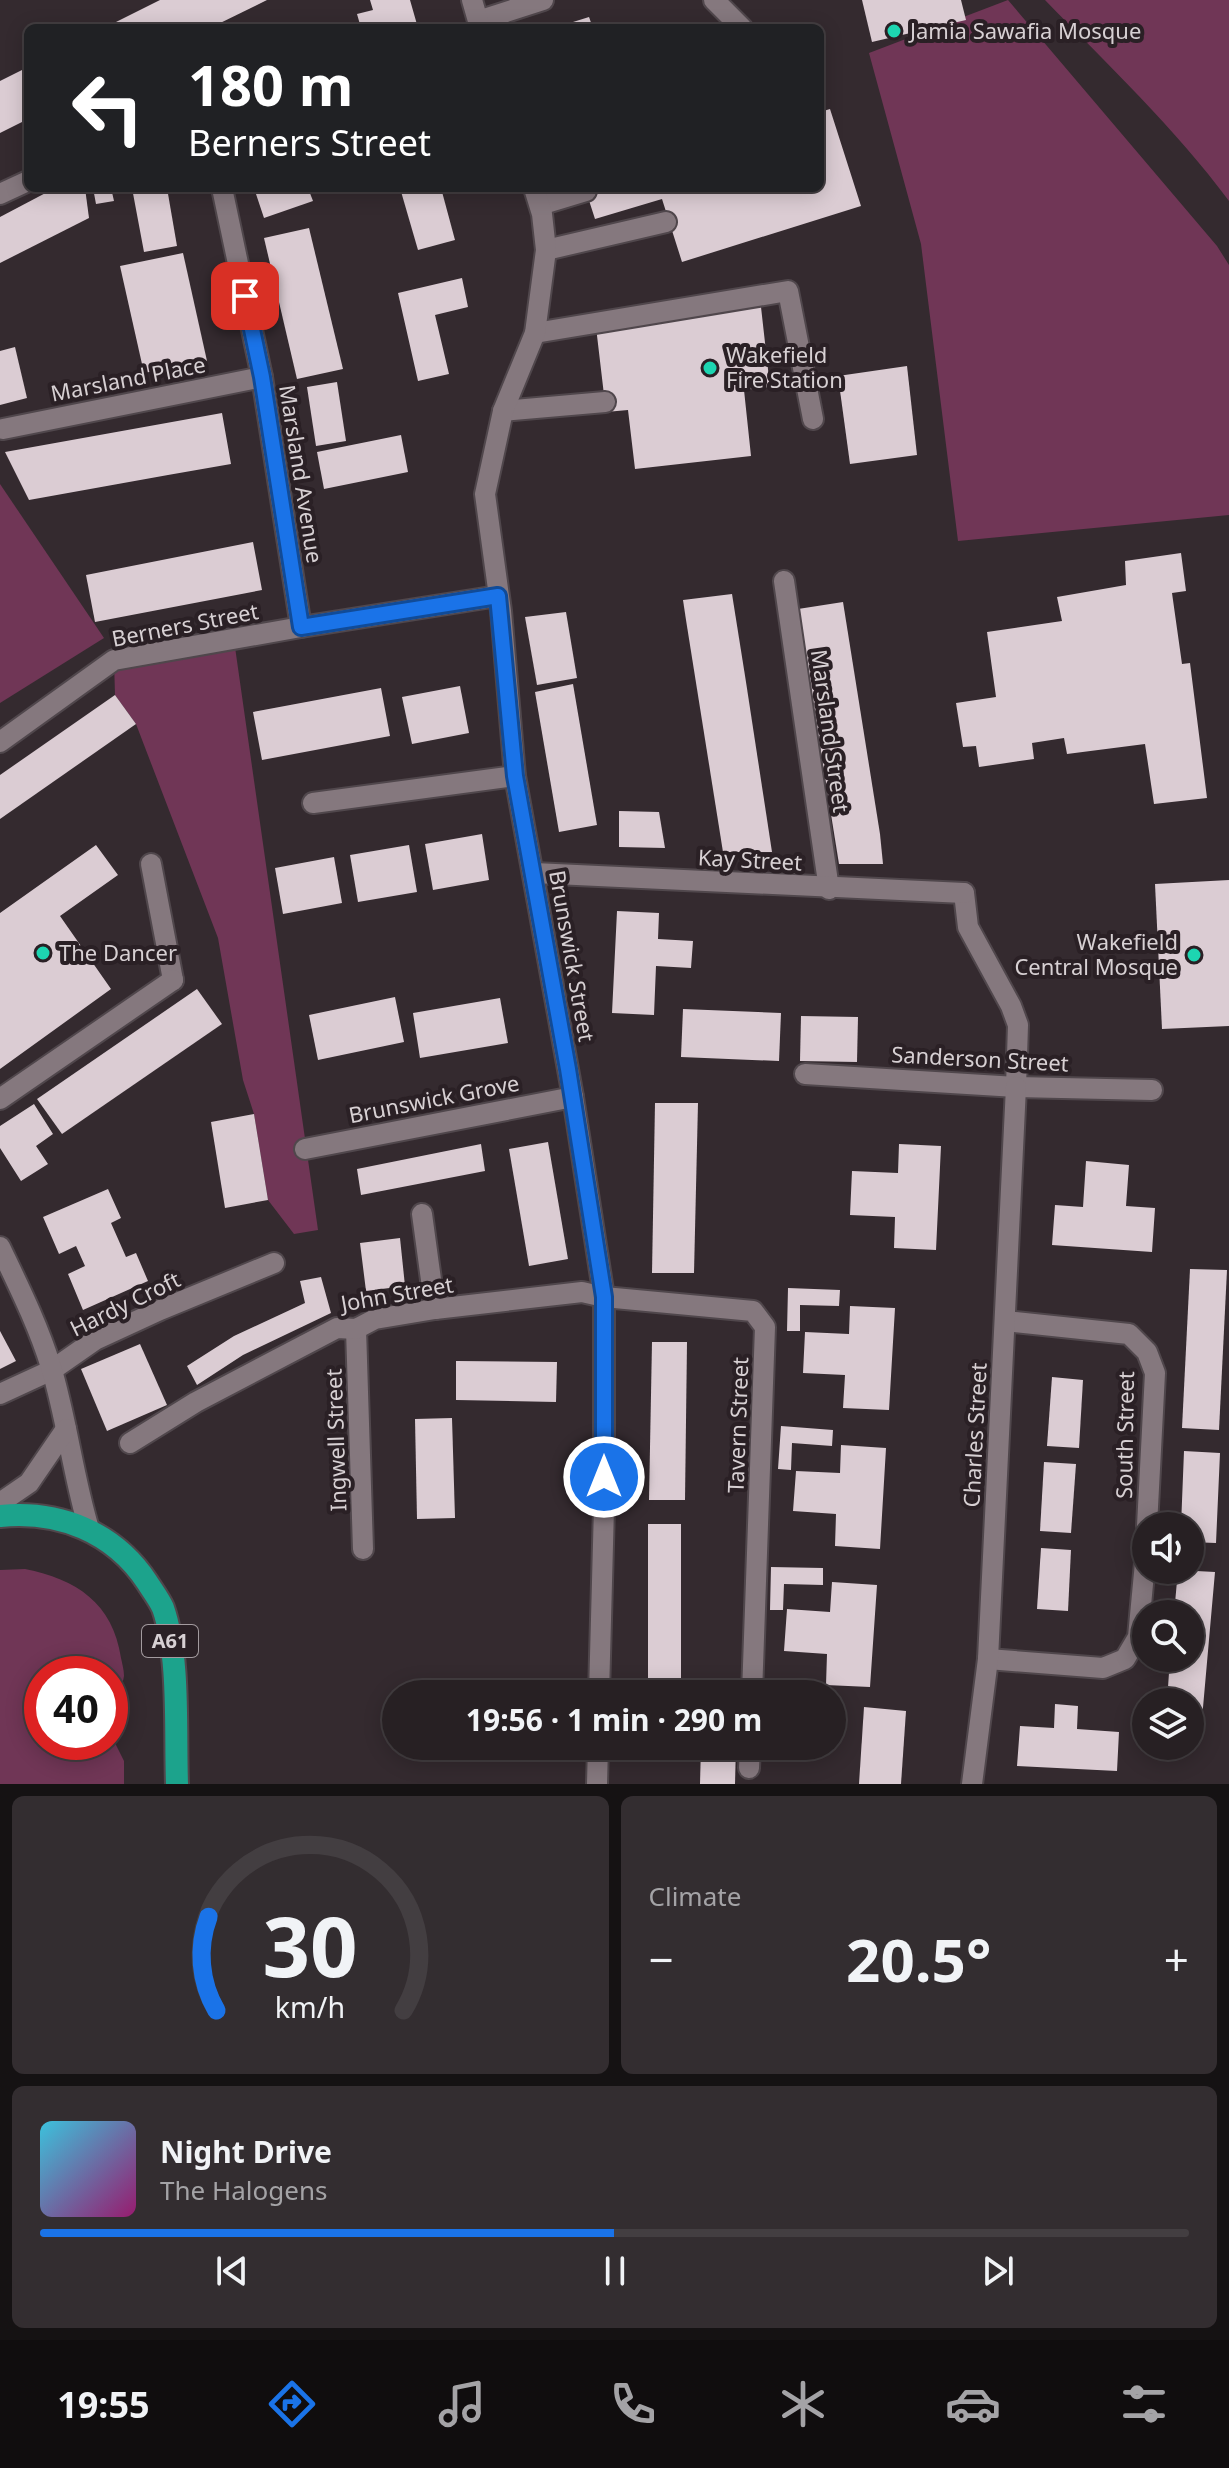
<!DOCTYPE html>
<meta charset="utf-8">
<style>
body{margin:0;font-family:"Noto Sans",sans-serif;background:#332d30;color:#f1f3f6;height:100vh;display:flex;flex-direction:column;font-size:30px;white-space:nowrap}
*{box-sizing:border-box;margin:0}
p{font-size:26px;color:#a4a3a6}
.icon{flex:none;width:44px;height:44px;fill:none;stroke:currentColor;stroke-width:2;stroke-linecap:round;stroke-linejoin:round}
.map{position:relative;height:1784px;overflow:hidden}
.panel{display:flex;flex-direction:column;gap:12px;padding:12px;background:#151213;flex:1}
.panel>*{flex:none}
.guide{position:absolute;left:24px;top:24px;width:800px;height:168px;border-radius:12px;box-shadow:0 4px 20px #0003,0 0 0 2px #433e41;background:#202124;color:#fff;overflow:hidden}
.tools{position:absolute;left:1132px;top:1512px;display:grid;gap:16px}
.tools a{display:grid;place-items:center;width:72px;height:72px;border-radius:50%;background:#272023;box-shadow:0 4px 20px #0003,0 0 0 2px #433e41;font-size:40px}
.speed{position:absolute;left:24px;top:1656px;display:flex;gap:16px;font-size:40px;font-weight:700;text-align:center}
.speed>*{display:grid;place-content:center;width:104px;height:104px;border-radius:50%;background:#272023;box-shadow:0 4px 20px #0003,0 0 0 2px #433e41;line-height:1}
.speed .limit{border:12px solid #d22;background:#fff;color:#111}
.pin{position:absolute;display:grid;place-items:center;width:68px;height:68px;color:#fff;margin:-34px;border-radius:16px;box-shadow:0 4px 12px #0006}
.me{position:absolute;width:88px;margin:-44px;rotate:0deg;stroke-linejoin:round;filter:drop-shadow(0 0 6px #0008)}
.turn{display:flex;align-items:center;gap:28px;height:168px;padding:0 32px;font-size:36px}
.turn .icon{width:104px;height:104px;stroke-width:2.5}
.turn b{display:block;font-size:56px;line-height:68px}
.big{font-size:60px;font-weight:700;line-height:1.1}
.panel .tile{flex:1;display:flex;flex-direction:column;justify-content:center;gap:12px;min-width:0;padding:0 28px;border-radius:12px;background:#332d30}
.panel .dial{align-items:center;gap:0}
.dial svg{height:208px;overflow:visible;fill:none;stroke:#433e41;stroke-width:7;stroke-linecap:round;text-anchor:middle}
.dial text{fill:#f1f3f6;stroke:none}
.song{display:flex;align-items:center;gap:24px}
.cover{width:96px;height:96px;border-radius:12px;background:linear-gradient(135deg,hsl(190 70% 55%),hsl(320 70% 35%))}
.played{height:8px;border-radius:4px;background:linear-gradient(90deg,#1a73e8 50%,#433e41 50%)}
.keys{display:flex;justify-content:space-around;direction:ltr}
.heat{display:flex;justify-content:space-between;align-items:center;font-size:44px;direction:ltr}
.panel .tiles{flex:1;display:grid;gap:12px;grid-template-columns:1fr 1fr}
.tile:last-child{grid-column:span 2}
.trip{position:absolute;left:382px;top:1680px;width:464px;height:80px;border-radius:40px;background:#272023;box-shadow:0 4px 20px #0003,0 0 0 2px #433e41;font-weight:700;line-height:80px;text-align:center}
.tabs{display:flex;height:128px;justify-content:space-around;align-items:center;background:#100d0e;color:#a4a3a6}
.tabs .icon{width:56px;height:56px}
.tabs .current{color:#1a73e8}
.tabs b{font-size:36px;color:#f1f3f6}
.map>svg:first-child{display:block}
.green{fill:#703656}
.building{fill:#dbccd3}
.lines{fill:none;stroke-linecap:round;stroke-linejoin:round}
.service-casing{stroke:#50474c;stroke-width:24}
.minor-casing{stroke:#50474c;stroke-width:24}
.tertiary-casing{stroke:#50474c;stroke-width:24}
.trunk-casing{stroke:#50474c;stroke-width:26}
.service{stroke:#85787e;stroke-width:20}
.minor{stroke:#85787e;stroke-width:20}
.tertiary{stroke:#85787e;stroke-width:20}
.trunk{stroke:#1ca38c;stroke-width:22}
.route-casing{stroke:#114b97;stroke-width:20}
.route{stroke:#1a73e8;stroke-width:14}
.poi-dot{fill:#1dd5b1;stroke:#2a2025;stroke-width:3}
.labels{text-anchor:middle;stroke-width:8;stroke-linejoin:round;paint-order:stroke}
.shield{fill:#2a2025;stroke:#a39b9f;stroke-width:2}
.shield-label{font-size:20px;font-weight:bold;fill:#d7d0d3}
.poi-label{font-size:22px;fill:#d7d0d3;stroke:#2a2025;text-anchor:start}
.street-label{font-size:22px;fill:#d7d0d3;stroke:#2a2025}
</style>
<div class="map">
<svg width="1229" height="1784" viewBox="0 0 1229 1784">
<rect width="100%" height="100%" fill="#342a2f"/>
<!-- green -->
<g class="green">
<polygon points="1008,0 1217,246 1229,265 1229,515 958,541 921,244 869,53"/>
<path d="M1045,0H1229V201C1175,128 1108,65 1045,0Z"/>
<polygon points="0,484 104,638 0,703"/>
<polygon points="234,640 318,1230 294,1234 268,1200 254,1114 243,1080 218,938 136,724 115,695 114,660"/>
<path d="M25,1569C76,1579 113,1603 121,1658C122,1663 124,1670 124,1676C123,1685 115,1695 112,1704C109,1711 110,1721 110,1728V1674H42V1742H110V1733L124,1761V1784H0V1570Z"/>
</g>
<!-- building -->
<g class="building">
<polygon points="160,0 267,0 210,28 104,28"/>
<polygon points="370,0 410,0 418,28 361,28 357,14 373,10"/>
<polygon points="862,0 961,0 966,20 872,42"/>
<polygon points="589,17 593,28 557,28 557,27"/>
<polygon points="28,67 28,119 0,133 0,81"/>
<polygon points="830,109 861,206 682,262 662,199 595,219 585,188 820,188 820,112"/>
<polygon points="55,188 85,188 89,218 0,263 0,217"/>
<polygon points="93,188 111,188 114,201 96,204"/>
<polygon points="132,188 167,188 177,246 144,252"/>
<polygon points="262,188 308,188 313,201 264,218 255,191"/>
<polygon points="400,188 441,188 455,240 418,250"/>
<polygon points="309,228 343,369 297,379 264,238"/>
<polygon points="183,253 207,361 144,373 120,266"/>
<polygon points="462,278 468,307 435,315 449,374 418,381 398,293"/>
<polygon points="761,307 770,387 744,390 751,456 635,469 628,410 606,412 596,327"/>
<polygon points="15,347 27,398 0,405 0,351"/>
<polygon points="907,366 917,455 850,464 838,376"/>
<polygon points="337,382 346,441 316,446 307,387"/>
<polygon points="222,413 231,464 168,475 29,500 5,452"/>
<polygon points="401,435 408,472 324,489 317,452"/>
<polygon points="253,542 262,590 95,622 86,575"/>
<polygon points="1181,553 1186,591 1172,593 1182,664 1190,663 1207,798 1154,804 1145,744 1067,754 1064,738 1032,743 1034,759 979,767 976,746 963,747 956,703 996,697 987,632 1062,621 1057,597 1126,585 1125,561"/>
<polygon points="732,594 746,682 772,852 723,852 686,620 683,600"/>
<polygon points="843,602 880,834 883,864 839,864 798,609"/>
<polygon points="566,612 577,678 537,685 525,617"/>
<polygon points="573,684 597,825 559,832 535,692"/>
<polygon points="460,686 469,733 412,744 402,697"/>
<polygon points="381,688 390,736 262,760 253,712"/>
<polygon points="115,695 136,724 0,819 0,775"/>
<polygon points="619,811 659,812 665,848 619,847"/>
<polygon points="482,834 489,880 433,890 425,844"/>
<polygon points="96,845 118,875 60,916 111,989 0,1069 0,913"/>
<polygon points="409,845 417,892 358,902 350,855"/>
<polygon points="334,857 342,903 283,914 275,868"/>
<polygon points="1229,880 1229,1026 1162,1029 1155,884"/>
<polygon points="617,911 659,913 658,939 693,941 691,968 656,966 654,1015 612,1013"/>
<polygon points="197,989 222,1024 62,1134 37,1099"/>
<polygon points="395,997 404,1042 318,1060 309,1015"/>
<polygon points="500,998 508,1043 420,1058 413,1013"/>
<polygon points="683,1009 781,1013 779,1061 681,1057"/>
<polygon points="801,1016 858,1017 857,1062 800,1061"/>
<polygon points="655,1103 698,1103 694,1273 652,1273"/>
<polygon points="34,1104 53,1134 36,1146 48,1164 21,1181 0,1148 0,1126"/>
<polygon points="254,1114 268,1200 225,1208 211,1122"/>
<polygon points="548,1142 568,1259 529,1266 509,1149"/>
<polygon points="481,1144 485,1171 361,1195 357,1169"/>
<polygon points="899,1144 941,1146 936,1250 894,1248 895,1217 850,1215 852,1171 898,1173"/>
<polygon points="1086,1161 1129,1165 1126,1206 1155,1208 1152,1252 1052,1245 1055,1205 1083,1207"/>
<polygon points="108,1189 121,1218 111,1223 126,1257 136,1253 148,1281 83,1310 68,1274 85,1266 76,1246 59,1254 43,1217"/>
<polygon points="400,1238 405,1286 366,1291 360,1243"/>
<polygon points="1190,1269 1227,1270 1219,1430 1182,1428"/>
<polygon points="321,1277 331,1313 243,1355 197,1385 187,1366 234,1336 305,1303 300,1281"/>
<polygon points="788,1288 840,1290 839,1306 800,1305 800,1331 787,1331"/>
<polygon points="850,1306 895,1308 889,1410 843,1408 845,1375 803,1373 805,1332 849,1334"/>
<polygon points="0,1331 16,1361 0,1369"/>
<polygon points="652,1342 687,1342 685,1500 649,1500"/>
<polygon points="140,1344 167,1405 107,1431 81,1369"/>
<polygon points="456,1361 557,1362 556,1402 456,1400"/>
<polygon points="1052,1377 1083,1380 1079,1448 1047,1446"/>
<polygon points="452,1418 455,1518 417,1519 415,1419"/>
<polygon points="781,1426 833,1430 832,1446 792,1443 791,1470 778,1469"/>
<polygon points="841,1445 886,1448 880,1549 835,1546 836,1514 793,1511 796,1471 840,1473"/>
<polygon points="1184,1451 1220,1453 1216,1543 1190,1542 1190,1526 1181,1526"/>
<polygon points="1044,1462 1076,1464 1071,1533 1040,1531"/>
<rect x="648" y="1524" width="33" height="170"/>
<polygon points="1041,1548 1071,1550 1068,1611 1037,1609"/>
<polygon points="771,1567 823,1568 823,1585 784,1584 783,1610 770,1610"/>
<polygon points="1178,1570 1215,1572 1201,1730 1190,1729 1190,1702 1167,1702 1170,1658 1190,1658 1190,1614 1174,1614"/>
<polygon points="832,1582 877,1585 870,1687 826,1685 827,1654 784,1651 787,1609 830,1612"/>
<polygon points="1055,1704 1078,1706 1077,1729 1119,1732 1117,1771 1017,1766 1020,1726 1054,1728"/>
<polygon points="864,1707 906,1711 901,1784 859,1784"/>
<polygon points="701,1746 736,1746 735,1784 700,1784"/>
</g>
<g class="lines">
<defs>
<g id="service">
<polyline points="714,0 742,28"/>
<polyline points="478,21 543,0"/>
<polyline points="540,205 586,191"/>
<polyline points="546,250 666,222"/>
<polyline points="535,333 788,291 813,419"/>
<polyline points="503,411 605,402"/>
<polyline points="151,864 173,980"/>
<polyline points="964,893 968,927 1011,1006 1018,1025 1016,1087"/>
<polyline points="52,1370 95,1340 160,1310 274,1263"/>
</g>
<g id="minor">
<polyline points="222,188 262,377 301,627"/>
<polyline points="0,194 28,181"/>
<polyline points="3,429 262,377"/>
<polyline points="784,581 829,889"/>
<polyline points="0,742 114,660 301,627 498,596"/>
<polyline points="313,803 515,776"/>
<polyline points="534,873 964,893"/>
<polyline points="805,1074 1016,1087 1152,1090"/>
<polyline points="0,1099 173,980"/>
<polyline points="305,1149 573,1097"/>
<polyline points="422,1214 435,1309"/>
<polyline points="1005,1321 1129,1334 1147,1352 1155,1373 1147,1526"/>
<polyline points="356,1329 363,1549"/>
<polyline points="0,1394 52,1370"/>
<polyline points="130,1443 196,1402 337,1328 356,1329 375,1319 435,1309 582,1292 604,1297 753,1311 765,1327 752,1694"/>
<polyline points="988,1659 1103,1668 1125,1659 1138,1637 1146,1552"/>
<polyline points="749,1768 750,1746"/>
<polyline points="972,1784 988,1659 1016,1087"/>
</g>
<g id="tertiary">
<polyline points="472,0 480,28"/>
<polyline points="534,188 542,214 546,250 535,333 503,411 485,494 501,611 515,776 573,1097 604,1297 604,1507 599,1694"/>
<path d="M0,1247C19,1287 38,1325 51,1367C67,1420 73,1476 89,1529"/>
<polyline points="0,1503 29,1483 66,1429"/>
<polyline points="597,1784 598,1746"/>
</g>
<path id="trunk" d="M0,1516C59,1510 114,1532 147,1582C152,1590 159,1599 163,1608C180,1657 175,1732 177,1784"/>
</defs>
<!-- service casing -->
<use href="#service" class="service-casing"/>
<!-- minor casing -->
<use href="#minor" class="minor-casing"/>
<!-- tertiary casing -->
<use href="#tertiary" class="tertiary-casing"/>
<!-- trunk casing -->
<use href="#trunk" class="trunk-casing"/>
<!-- service -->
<use href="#service" class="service"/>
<!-- minor -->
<use href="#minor" class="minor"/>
<!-- tertiary -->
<use href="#tertiary" class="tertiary"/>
<!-- trunk -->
<use href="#trunk" class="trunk"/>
</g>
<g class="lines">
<defs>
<polyline id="route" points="245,296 262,377 301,627 498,596 515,776 568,1069 604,1297 604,1477"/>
</defs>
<!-- route casing -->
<use href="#route" class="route-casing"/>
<!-- route -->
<use href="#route" class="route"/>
</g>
<!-- markers -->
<g class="poi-dot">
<circle cx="894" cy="31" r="8"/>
<circle cx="710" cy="368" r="8"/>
<circle cx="43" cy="953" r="8"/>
<circle cx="1194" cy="955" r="8"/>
</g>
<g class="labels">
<!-- shield labels -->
<rect class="shield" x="142" y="1625" width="56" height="32" rx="6"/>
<g class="shield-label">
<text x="170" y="1648">A61</text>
</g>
<!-- poi labels -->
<g class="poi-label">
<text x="910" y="39">Jamia Sawafia Mosque</text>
<text x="726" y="363">Wakefield<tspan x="726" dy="25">Fire Station</tspan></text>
<text x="1178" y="950" text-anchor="end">Wakefield<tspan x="1178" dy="25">Central Mosque</tspan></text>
<text x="59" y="961">The Dancer</text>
</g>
<!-- street labels -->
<g class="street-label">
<text transform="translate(128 379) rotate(-11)" y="8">Marsland Place</text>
<text transform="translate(301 474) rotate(81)" y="8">Marsland Avenue</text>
<text transform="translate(185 625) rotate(-11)" y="8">Berners Street</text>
<text transform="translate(830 731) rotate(82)" y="8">Marsland Street</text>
<text transform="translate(750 860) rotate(3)" y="8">Kay Street</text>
<text transform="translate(572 956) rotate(80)" y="8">Brunswick Street</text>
<text transform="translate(980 1059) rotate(3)" y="8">Sanderson Street</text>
<text transform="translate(434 1099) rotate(-11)" y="8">Brunswick Grove</text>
<text transform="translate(397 1294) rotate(-10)" y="8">John Street</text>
<text transform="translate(125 1304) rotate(-26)" y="8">Hardy Croft</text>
<text transform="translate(738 1425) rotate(-88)" y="8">Tavern Street</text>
<text transform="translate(975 1435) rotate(-87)" y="8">Charles Street</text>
<text transform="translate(1125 1435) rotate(-89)" y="8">South Street</text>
<text transform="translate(336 1440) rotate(-92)" y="8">Ingwell Street</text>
</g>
</g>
</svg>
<div class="tools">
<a><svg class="icon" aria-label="sound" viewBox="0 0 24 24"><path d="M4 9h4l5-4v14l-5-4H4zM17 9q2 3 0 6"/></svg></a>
<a><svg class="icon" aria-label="search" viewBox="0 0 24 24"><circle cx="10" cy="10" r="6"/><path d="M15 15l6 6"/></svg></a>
<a><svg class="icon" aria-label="layers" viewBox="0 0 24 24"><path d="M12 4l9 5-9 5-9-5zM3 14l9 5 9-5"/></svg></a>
</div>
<div class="speed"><div class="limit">40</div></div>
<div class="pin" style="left:245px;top:296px;background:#d93025"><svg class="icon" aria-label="arrive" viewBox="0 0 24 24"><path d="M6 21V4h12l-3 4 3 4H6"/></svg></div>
<svg class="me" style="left:604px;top:1477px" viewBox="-20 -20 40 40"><circle r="17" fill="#1a73e8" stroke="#fff" stroke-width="3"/><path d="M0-11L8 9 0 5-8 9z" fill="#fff"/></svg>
<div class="trip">19:56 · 1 min · 290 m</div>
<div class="guide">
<div class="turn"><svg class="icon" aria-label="left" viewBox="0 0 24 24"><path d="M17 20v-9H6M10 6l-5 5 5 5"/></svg><div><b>180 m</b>Berners Street</div></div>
</div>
</div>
<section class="panel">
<div class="tiles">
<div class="tile dial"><svg viewBox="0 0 100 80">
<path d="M14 69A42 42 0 1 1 86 69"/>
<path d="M14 69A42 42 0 0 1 11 33" stroke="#1a73e8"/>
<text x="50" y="56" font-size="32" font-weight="700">30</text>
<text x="50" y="72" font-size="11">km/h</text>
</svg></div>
<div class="tile"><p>Climate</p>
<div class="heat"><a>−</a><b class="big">20.5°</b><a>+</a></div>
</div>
<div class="tile">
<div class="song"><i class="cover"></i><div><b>Night Drive</b><p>The Halogens</p></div></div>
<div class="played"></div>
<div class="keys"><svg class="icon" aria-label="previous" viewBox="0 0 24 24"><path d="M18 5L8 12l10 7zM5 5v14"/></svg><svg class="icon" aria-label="pause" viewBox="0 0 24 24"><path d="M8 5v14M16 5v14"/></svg><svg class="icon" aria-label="next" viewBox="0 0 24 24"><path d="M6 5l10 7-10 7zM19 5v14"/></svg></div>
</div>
</div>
</section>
<nav class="tabs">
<b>19:55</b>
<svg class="icon current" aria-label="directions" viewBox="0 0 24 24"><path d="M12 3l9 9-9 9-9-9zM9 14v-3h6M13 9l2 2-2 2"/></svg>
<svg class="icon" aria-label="music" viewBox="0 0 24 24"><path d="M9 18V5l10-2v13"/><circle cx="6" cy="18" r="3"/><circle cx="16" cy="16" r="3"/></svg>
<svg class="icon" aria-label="phone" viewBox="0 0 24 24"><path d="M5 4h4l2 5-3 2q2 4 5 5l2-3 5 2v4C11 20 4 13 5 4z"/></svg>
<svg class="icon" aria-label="climate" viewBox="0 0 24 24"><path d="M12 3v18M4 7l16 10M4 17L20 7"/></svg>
<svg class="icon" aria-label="car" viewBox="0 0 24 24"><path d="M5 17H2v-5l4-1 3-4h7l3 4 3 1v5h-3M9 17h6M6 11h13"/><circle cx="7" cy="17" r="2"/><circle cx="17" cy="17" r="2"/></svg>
<svg class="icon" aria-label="filters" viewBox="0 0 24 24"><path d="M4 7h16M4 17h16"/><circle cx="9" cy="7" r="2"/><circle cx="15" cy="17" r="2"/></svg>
</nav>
